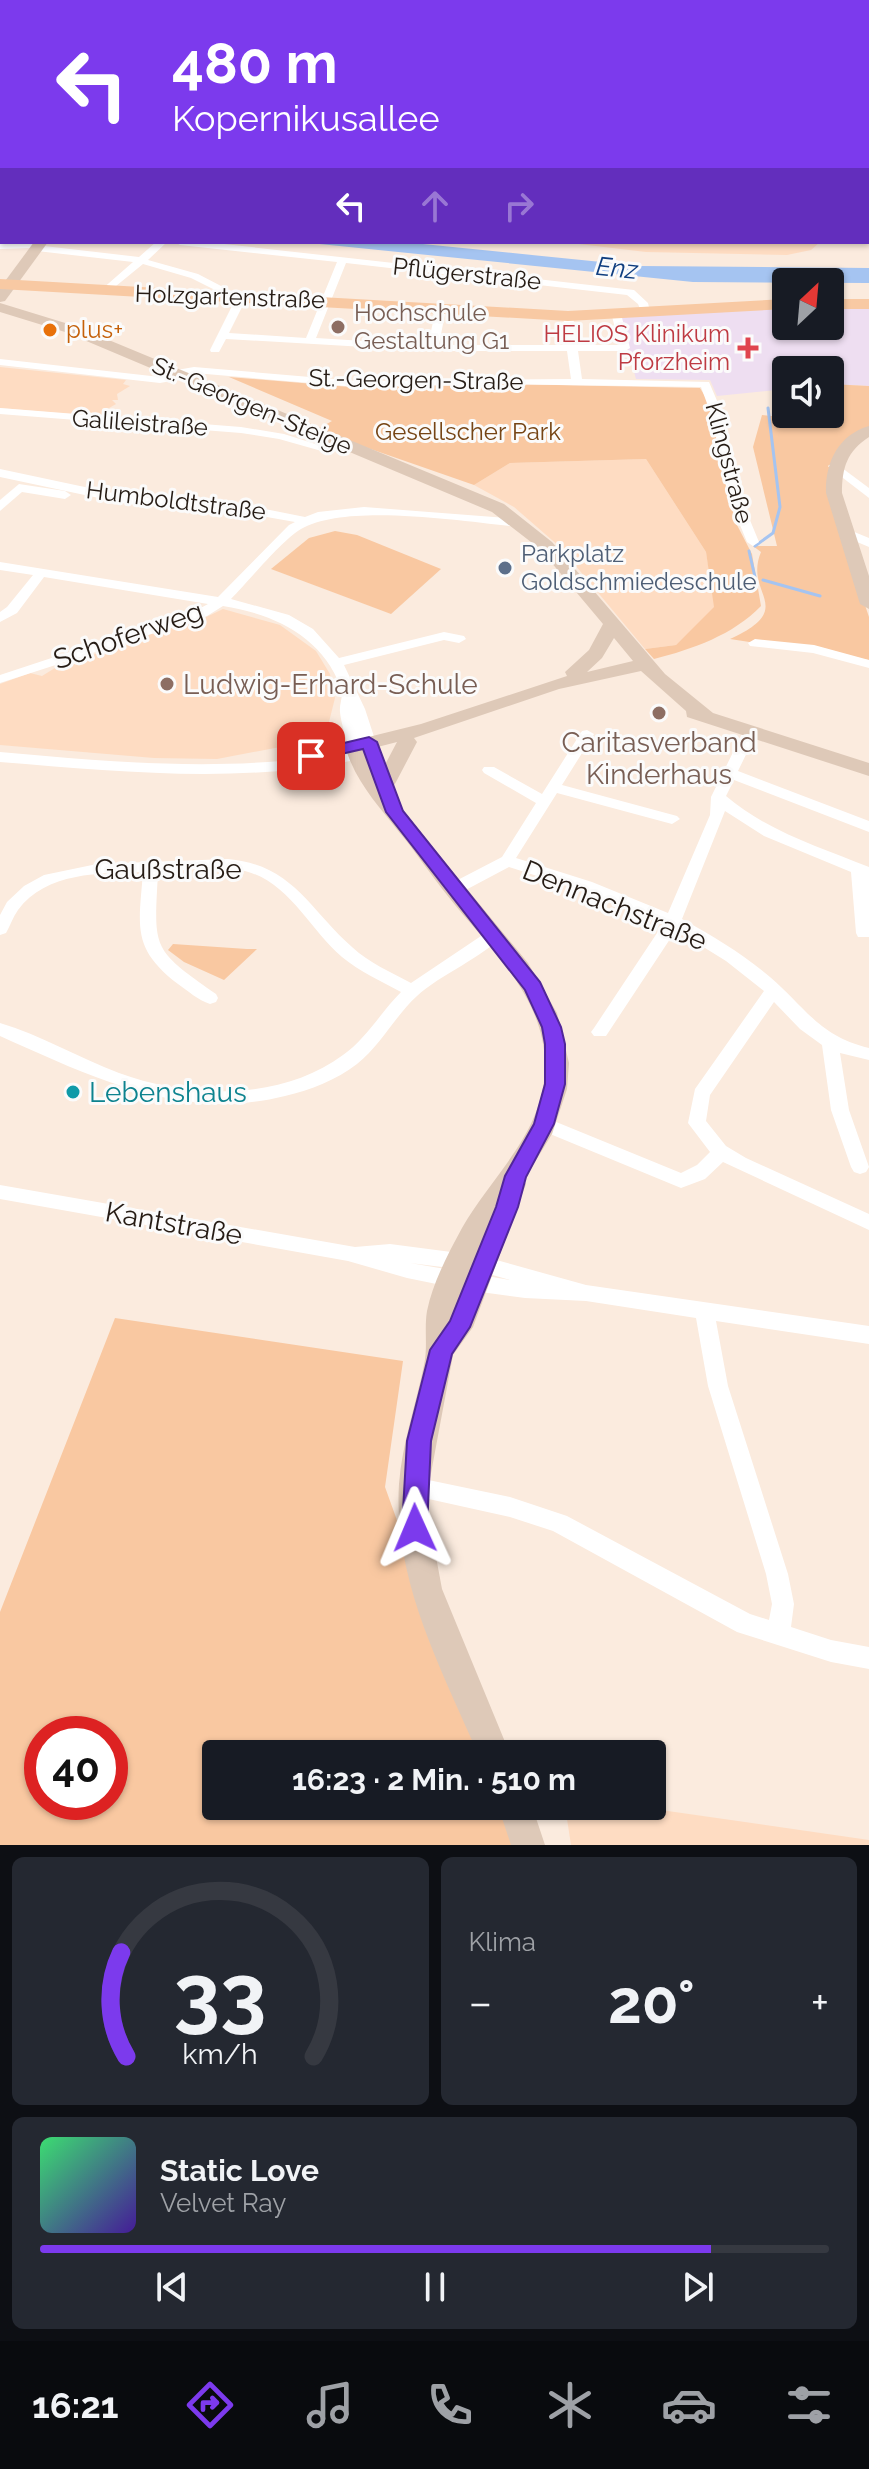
<!DOCTYPE html>
<html lang="de">
<meta charset="utf-8">
<style>
body{margin:0;font-family:Raleway,sans-serif;background:#242831;color:#f1f3f6;height:100vh;display:flex;flex-direction:column;font-size:30px;white-space:nowrap}
*{box-sizing:border-box;margin:0}
p{font-size:26px;color:#9ea1a6}
.icon{flex:none;width:44px;height:44px;fill:none;stroke:currentColor;stroke-width:2;stroke-linecap:round;stroke-linejoin:round}
.map{position:relative;height:1845px;overflow:hidden}
.details{display:flex;flex-direction:column;gap:12px;padding:12px;background:#0d0f14;flex:1}
.details>*{flex:none}
.banner{position:absolute;left:0px;top:0px;width:870px;height:244px;box-shadow:0 2px 6px #0004;background:#7c3aed;color:#fff;overflow:hidden}
.needle{width:52px;rotate:26deg}
.buttons{position:absolute;left:772px;top:268px;display:grid;gap:16px}
.buttons a{display:grid;place-items:center;width:72px;height:72px;border-radius:8px;background:#171b24;box-shadow:0 2px 6px #0004;font-size:40px}
.speed{position:absolute;left:24px;top:1716px;display:flex;gap:16px;font-size:40px;font-weight:700;text-align:center}
.speed>*{display:grid;place-content:center;width:104px;height:104px;border-radius:50%;background:#171b24;box-shadow:0 2px 6px #0004;line-height:1}
.speed .limit{border:12px solid #d22;background:#fff;color:#111}
.pin{position:absolute;display:grid;place-items:center;width:68px;height:68px;color:#fff;margin:-34px;border-radius:16px;box-shadow:0 4px 12px #0006}
.me{position:absolute;width:88px;margin:-44px;rotate:359deg;stroke-linejoin:round;filter:drop-shadow(0 0 6px #0008)}
.turn{display:flex;align-items:center;gap:28px;height:168px;padding:0 40px;font-size:36px}
.turn .icon{width:104px;height:104px;stroke-width:2.5}
.turn b{display:block;font-size:56px;line-height:68px}
.lanes{display:flex;align-items:center;height:76px;padding:0 40px;background:#0003;justify-content:center;gap:40px;direction:ltr}
.lanes .off{opacity:.35}
.big{font-size:60px;font-weight:700;line-height:1.1}
.details .card{flex:1;display:flex;flex-direction:column;justify-content:center;gap:12px;min-width:0;padding:0 28px;border-radius:12px;background:#242831}
.details .dial{align-items:center;gap:0}
.dial svg{height:208px;overflow:visible;fill:none;stroke:#363941;stroke-width:7;stroke-linecap:round;text-anchor:middle}
.dial text{fill:#f1f3f6;stroke:none}
.song{display:flex;align-items:center;gap:24px}
.cover{width:96px;height:96px;border-radius:12px;background:linear-gradient(135deg,hsl(140 70% 55%),hsl(260 70% 35%))}
.played{height:8px;border-radius:4px;background:linear-gradient(90deg,#7c3aed 85%,#363941 85%)}
.keys{display:flex;justify-content:space-around;direction:ltr}
.heat{display:flex;justify-content:space-between;align-items:center;font-size:44px;direction:ltr}
.details .tiles{flex:1;display:grid;gap:12px;grid-template-columns:1fr 1fr}
.card:last-child{grid-column:span 2}
.trip{position:absolute;left:202px;top:1740px;width:464px;height:80px;border-radius:8px;background:#171b24;box-shadow:0 2px 6px #0004;font-weight:700;line-height:80px;text-align:center}
.menu{display:flex;height:128px;justify-content:space-around;align-items:center;background:#090b0e;color:#9ea1a6}
.menu .icon{width:56px;height:56px}
.menu .active{color:#7c3aed}
.menu b{font-size:36px;color:#f1f3f6}
.map>svg:first-child{display:block}
.built{fill:#fedcc2}
.medical{fill:#eedef1}
.green{fill:#f9c8a1;fill-rule:evenodd}
.water{fill:#a5c4f1}
.lines{fill:none;stroke-linecap:round;stroke-linejoin:round}
.stream{stroke:#a5c4f1;stroke-width:3}
.street{fill:#fff;fill-rule:evenodd}
.secondary{fill:#dec9b8;fill-rule:evenodd}
.primary{fill:#f8c9a3;fill-rule:evenodd}
.rail-casing{stroke:#665b52;stroke-width:4}
.rail{stroke:#fbfbfb;stroke-width:2;stroke-dasharray:6;stroke-linecap:butt}
.route{fill:#7c3aed;stroke:#51269a;stroke-width:2}
.education-dot{fill:#8d6e63;stroke:#fbfbfb;stroke-width:3}
.food-dot{fill:#e8710a;stroke:#fbfbfb;stroke-width:3}
.health-dot{fill:#e0444e;stroke:#fbfbfb;stroke-width:3}
.service-dot{fill:#5c6f8a;stroke:#fbfbfb;stroke-width:3}
.culture-dot{fill:#0f9aa8;stroke:#fbfbfb;stroke-width:3}
.labels{text-anchor:middle;stroke-width:6;stroke-linejoin:round;paint-order:stroke}
.far-street-label{font-size:24px;fill:#261c15;stroke:#fbfbfb}
.far-education-label{font-size:24px;fill:#785e54;stroke:#fbfbfb;text-anchor:start}
.far-food-label{font-size:24px;fill:#c56008;stroke:#fbfbfb;text-anchor:start}
.far-health-label{font-size:24px;fill:#be3a42;stroke:#fbfbfb;text-anchor:end}
.far-park-label{font-size:24px;fill:#764515;stroke:#fbfbfb}
.far-service-label{font-size:24px;fill:#4e5e75;stroke:#fbfbfb;text-anchor:start}
.far-water-label{font-size:26px;font-style:italic;fill:#0f3e7f;stroke:#fbfbfb}
.street-label{font-size:28px;fill:#261c15;stroke:#fbfbfb}
.education-label{font-size:28px;fill:#785e54;stroke:#fbfbfb;text-anchor:start}
.culture-label{font-size:28px;fill:#0d838f;stroke:#fbfbfb;text-anchor:start}
</style>
<div class="map">
<svg width="869" height="1845" viewBox="0 0 869 1845">
<rect width="100%" height="100%" fill="#fbebde"/>
<!-- built -->
<g class="built">
<polygon points="562,242 820,242 811,250 787,255 646,252"/>
<polygon points="0,367 126,380 123,384 130,386 117,394 118,400 112,400 116,404 102,412 118,418 0,408"/>
<polygon points="646,459 706,552 715,608 676,645 645,649 560,547 514,507 474,485 510,463"/>
<polygon points="223,609 280,625 316,651 330,674 335,698 327,730 317,740 217,759 154,758 0,745 0,684 30,673 42,676 63,663 135,643 136,638 200,620"/>
<polygon points="565,1806 633,1806 869,1840 869,1845 571,1845"/>
</g>
<!-- medical -->
<polygon class="medical" points="786,307 786,326 830,326 830,308 869,309 869,386 830,384 830,370 786,370 786,389 717,396 710,380 636,379 619,317"/>
<!-- green -->
<g class="green">
<path d="M229,377L350,387L503,384L700,388L709,403L729,496L737,525L752,554L761,606C733,635 693,649 654,659L645,649L676,645L714,607L706,552L646,459L510,463L474,485L316,430L332,421Z"/>
<path d="M830,384L869,386V428L835,455L841,534L869,617V660L730,639C799,607 743,595 761,552L753,546H777L753,447L762,415L790,418V414H830Z"/>
<polygon points="335,531 357,535 441,569 391,614 271,569 309,538"/>
<polygon points="173,944 247,949 257,949 224,980 184,962 168,950"/>
<path d="M115,1318L403,1361L385,1487L481,1754H216V1806H502L518,1845H0V1612ZM42,1734H110V1802H42Z"/>
</g>
<!-- water -->
<polygon class="water" points="300,242 403,242 641,266 869,268 869,283 693,282"/>
<g class="lines">
<!-- stream -->
<g class="stream">
<polyline points="755,546 773,533 780,507 768,408"/>
<polyline points="749,551 755,577"/>
<polyline points="763,580 820,596"/>
</g>
<!-- street -->
<g class="street">
<polygon points="26,0 36,0 24,2"/>
<polygon points="151,0 184,0 181,2"/>
<polygon points="206,0 248,0 203,2"/>
<polygon points="717,0 811,0 814,2 720,2"/>
<rect x="868" y="2" width="1" height="4"/>
<rect x="0" y="17" width="2" height="4"/>
<rect x="0" y="30" width="2" height="4"/>
<rect x="868" y="65" width="1" height="4"/>
<rect x="0" y="87" width="2" height="4"/>
<polygon points="2,111 2,117 0,118 0,112"/>
<polygon points="868,163 869,164 869,170 868,169"/>
<rect x="868" y="196" width="1" height="6"/>
<polygon points="40,242 44,246 139,257 156,242 167,242 148,260 198,274 246,299 229,333 306,338 337,262 180,245 175,242 206,242 634,290 648,303 651,316 643,316 638,304 627,295 346,263 316,338 428,345 436,308 441,305 446,308 439,345 567,345 563,316 568,313 573,316 577,345 619,345 612,316 621,314 630,348 625,351 578,351 582,379 709,382 724,417 740,496 759,542 753,546 747,542 728,496 712,417 701,387 496,384 357,387 194,373 188,374 188,378 160,383 0,365 0,359 160,377 171,375 171,371 194,367 357,381 571,379 567,351 433,351 226,339 219,352 211,352 210,350 235,300 191,278 143,264 105,295 100,292 101,290 133,262 37,251 32,248 0,249 0,243"/>
<polygon points="0,408 241,427 284,434 331,449 325,452 279,439 241,433 0,414"/>
<polygon points="834,462 869,488 869,498 830,468 828,466"/>
<path d="M0,469L127,496L260,508L305,517L318,512L364,507L521,519L527,523L521,527C466,522 347,502 301,529C282,540 248,582 231,599L289,615L313,629L339,658L444,632L464,636L466,639L459,643L444,640L344,665L365,709L379,752L377,755C253,786 126,772 0,762V752C122,763 243,774 364,749L360,738L362,746L360,749L342,753L335,749L337,746L347,743C345,733 341,723 340,712C339,704 344,695 341,688C322,636 274,614 223,606L207,616L0,683V675L197,610L208,604L44,577L17,613L0,622V612L7,607L33,575L0,570V562L218,597L289,525L295,522L238,512L127,504L0,477Z"/>
<polygon points="19,484 65,491 71,495 65,499 22,492 0,511 0,500"/>
<polygon points="847,529 869,538 869,547 843,536 843,530"/>
<polygon points="755,639 814,645 869,660 869,668 813,653 750,646 748,643"/>
<path d="M750,728L757,732L738,771L869,821V832L734,780L726,796C767,831 819,847 869,867V937H858L856,933L851,872L764,836L725,811L682,919C713,936 743,954 770,977C806,1008 819,1036 869,1048V1060L840,1053L849,1110L869,1167L866,1172L860,1174L854,1172L851,1167L831,1110L822,1045L800,1029L774,1002L710,1095L706,1121L726,1146L746,1158L869,1214V1230L723,1162L705,1179L681,1188L538,1129L535,1124L538,1119L544,1117L681,1173L697,1165L710,1152L688,1123L695,1089L764,991L726,961L676,930L606,1036H594L591,1032L594,1028L663,924L581,890L509,867L460,893H448L446,889L448,885L502,857L536,803L484,773L482,770L484,767H494L542,794L582,731L587,730L594,734L562,785L677,816L680,819L672,824L557,793L516,858L592,882L668,913L710,815L711,797L743,732Z"/>
<path d="M228,859C293,865 309,909 352,947C369,963 391,972 411,983L487,932H499L501,936C487,955 438,976 417,996C395,1016 381,1045 357,1064C336,1080 311,1090 285,1096C182,1122 92,1077 0,1036V1023C41,1035 79,1058 119,1073C189,1099 281,1101 343,1055C366,1039 381,1012 401,992C381,981 360,972 342,957C310,930 289,882 245,871C218,864 187,871 158,872C154,950 151,948 216,994L218,998L216,1002L210,1004C198,1000 188,991 178,984C131,948 139,926 143,872C100,873 46,872 18,910C13,917 10,926 6,933L0,935V915L7,902L24,886L44,875L97,864Z"/>
<path d="M0,1185L355,1247L390,1244L482,1256L586,1285L869,1326V1344L716,1321L728,1386L788,1574L794,1604L791,1627L831,1640L869,1647V1669L831,1662L737,1632L553,1531L510,1517L406,1494L403,1487L406,1480L414,1477L510,1497L567,1516L750,1614L769,1620L772,1604L766,1574L708,1386L696,1318L586,1301L525,1298L466,1290L407,1278L348,1261L0,1199ZM410,1263L482,1272L510,1280Z"/>
</g>
<!-- secondary -->
<g class="secondary">
<rect x="0" y="102" width="2" height="7"/>
<rect x="868" y="130" width="1" height="8"/>
<polygon points="34,242 48,242 5,301 0,302 0,288"/>
<path d="M0,303L75,326L504,504L552,542L665,674L713,713L869,763V776L687,717L686,711L641,671L559,689L414,738L417,742L396,782L393,787L384,788L528,963L557,1013L569,1063L567,1089L552,1134L524,1180L526,1184L473,1327L453,1355L429,1484V1519L442,1589L510,1754H478C441,1668 393,1580 399,1484C402,1444 416,1404 424,1365C428,1347 424,1329 427,1311C433,1282 448,1254 462,1228C493,1174 546,1131 545,1064C544,994 486,945 447,895C430,874 416,852 399,832C377,804 355,781 345,746L348,742L421,724L567,676L565,672L589,650L603,624L540,549L492,512L65,332L0,312ZM614,638L633,661L587,672L602,658ZM397,742L378,778L366,750Z"/>
<path d="M869,426V437C847,451 842,468 842,493L869,576V609L860,604L826,493C825,463 838,435 869,426Z"/>
<polygon points="498,1806 532,1806 545,1845 511,1845"/>
</g>
<!-- primary -->
<g class="primary">
<polygon points="257,0 279,0 280,2 258,2"/>
<polygon points="626,0 639,0 625,2"/>
<rect x="868" y="90" width="1" height="8"/>
<rect x="868" y="120" width="1" height="8"/>
<rect x="868" y="223" width="1" height="10"/>
<polygon points="0,279 568,311 786,299 786,309 568,321 0,289"/>
<rect x="830" y="299" width="39" height="10"/>
</g>
<defs>
<polyline id="rail" points="440,0 451,2"/>
</defs>
<!-- rail casing -->
<use href="#rail" class="rail-casing"/>
<!-- rail -->
<use href="#rail" class="rail"/>
</g>
<!-- route -->
<polygon class="route" points="369,737 377,742 403,811 540,982 561,1027 565,1044 565,1084 554,1124 526,1177 518,1207 470,1327 452,1354 431,1441 427,1528 424,1537 415,1540 406,1537 402,1528 407,1441 430,1350 450,1321 496,1207 505,1176 534,1124 545,1084 545,1044 542,1027 525,990 386,812 363,749 311,761 303,756 306,752"/>
<!-- markers -->
<g class="education-dot">
<circle cx="338" cy="327" r="8"/>
<circle cx="167" cy="684" r="8"/>
<circle cx="659" cy="713" r="8"/>
</g>
<circle class="food-dot" cx="50" cy="330" r="8"/>
<path class="health-dot" d="M744 336h8v8h8v8h-8v8h-8v-8h-8v-8h8z"/>
<circle class="service-dot" cx="505" cy="568" r="8"/>
<circle class="culture-dot" cx="73" cy="1092" r="8"/>
<g class="labels">
<!-- far-street labels -->
<g class="far-street-label">
<text transform="translate(467 274) rotate(6)" y="8">Pflügerstraße</text>
<text transform="translate(230 297) rotate(2)" y="8">Holzgartenstraße</text>
<text transform="translate(416 380) rotate(1)" y="8">St.-Georgen-Straße</text>
<text transform="translate(252 406) rotate(23)" y="8">St.-Georgen-Steige</text>
<text transform="translate(140 423) rotate(4)" y="8">Galileistraße</text>
<text transform="translate(729 463) rotate(75)" y="8">Klingstraße</text>
<text transform="translate(176 501) rotate(7)" y="8">Humboldtstraße</text>
</g>
<!-- far-education labels -->
<g class="far-education-label">
<text x="354" y="321">Hochschule<tspan x="354" dy="28">Gestaltung G1</tspan></text>
</g>
<!-- far-food labels -->
<g class="far-food-label">
<text x="66" y="338">plus+</text>
</g>
<!-- far-health labels -->
<g class="far-health-label">
<text x="730" y="342">HELIOS Klinikum<tspan x="730" dy="28">Pforzheim</tspan></text>
</g>
<!-- far-park labels -->
<g class="far-park-label">
<text x="468" y="440">Gesellscher Park</text>
</g>
<!-- far-service labels -->
<g class="far-service-label">
<text x="521" y="562">Parkplatz<tspan x="521" dy="28">Goldschmiedeschule</tspan></text>
</g>
<!-- far-water labels -->
<g class="far-water-label">
<text transform="translate(617 268) rotate(6)" y="9">Enz</text>
</g>
<!-- street labels -->
<g class="street-label">
<text transform="translate(128 635) rotate(-19)" y="10">Schoferweg</text>
<text x="168" y="879">Gaußstraße</text>
<text transform="translate(615 905) rotate(22)" y="10">Dennachstraße</text>
<text transform="translate(174 1223) rotate(10)" y="10">Kantstraße</text>
</g>
<!-- education labels -->
<g class="education-label">
<text x="183" y="694">Ludwig-Erhard-Schule</text>
<text x="659" y="752" text-anchor="middle">Caritasverband<tspan x="659" dy="32">Kinderhaus</tspan></text>
</g>
<!-- culture labels -->
<g class="culture-label">
<text x="89" y="1102">Lebenshaus</text>
</g>
</g>
</svg>
<div class="buttons">
<a><svg class="needle" viewBox="-14 -14 28 28"><path d="M0-13l5 13h-10z" fill="#e53935"/><path d="M0 13l5-13h-10z" fill="#9ea1a6"/></svg></a>
<a><svg class="icon" aria-label="sound" viewBox="0 0 24 24"><path d="M4 9h4l5-4v14l-5-4H4zM17 9q2 3 0 6"/></svg></a>
</div>
<div class="speed"><div class="limit">40</div></div>
<div class="pin" style="left:311px;top:756px;background:#d93025"><svg class="icon" aria-label="arrive" viewBox="0 0 24 24"><path d="M6 21V4h12l-3 4 3 4H6"/></svg></div>
<svg class="me" style="left:415px;top:1528px" viewBox="-20 -20 40 40"><path d="M0-17L14 15 0 8-14 15z" fill="#7c3aed" stroke="#fff" stroke-width="4"/></svg>
<div class="trip">16:23 · 2 Min. · 510 m</div>
<div class="banner">
<div class="turn"><svg class="icon" aria-label="left" viewBox="0 0 24 24"><path d="M17 20v-9H6M10 6l-5 5 5 5"/></svg><div><b>480 m</b>Kopernikusallee</div></div>
<div class="lanes"><svg class="icon" aria-label="left" viewBox="0 0 24 24"><path d="M17 20v-9H6M10 6l-5 5 5 5"/></svg><svg class="icon off" aria-label="ahead" viewBox="0 0 24 24"><path d="M12 20V5M6 11l6-6 6 6"/></svg><svg class="icon off" aria-label="right" viewBox="0 0 24 24"><path d="M7 20v-9h11M14 6l5 5-5 5"/></svg></div>
</div>
</div>
<section class="details">
<div class="tiles">
<div class="card dial"><svg viewBox="0 0 100 80">
<path d="M14 69A42 42 0 1 1 86 69"/>
<path d="M14 69A42 42 0 0 1 12 29" stroke="#7c3aed"/>
<text x="50" y="56" font-size="32" font-weight="700">33</text>
<text x="50" y="72" font-size="11">km/h</text>
</svg></div>
<div class="card"><p>Klima</p>
<div class="heat"><a>−</a><b class="big">20°</b><a>+</a></div>
</div>
<div class="card">
<div class="song"><i class="cover"></i><div><b>Static Love</b><p>Velvet Ray</p></div></div>
<div class="played"></div>
<div class="keys"><svg class="icon" aria-label="previous" viewBox="0 0 24 24"><path d="M18 5L8 12l10 7zM5 5v14"/></svg><svg class="icon" aria-label="pause" viewBox="0 0 24 24"><path d="M8 5v14M16 5v14"/></svg><svg class="icon" aria-label="next" viewBox="0 0 24 24"><path d="M6 5l10 7-10 7zM19 5v14"/></svg></div>
</div>
</div>
</section>
<nav class="menu">
<b>16:21</b>
<svg class="icon active" aria-label="directions" viewBox="0 0 24 24"><path d="M12 3l9 9-9 9-9-9zM9 14v-3h6M13 9l2 2-2 2"/></svg>
<svg class="icon" aria-label="music" viewBox="0 0 24 24"><path d="M9 18V5l10-2v13"/><circle cx="6" cy="18" r="3"/><circle cx="16" cy="16" r="3"/></svg>
<svg class="icon" aria-label="phone" viewBox="0 0 24 24"><path d="M5 4h4l2 5-3 2q2 4 5 5l2-3 5 2v4C11 20 4 13 5 4z"/></svg>
<svg class="icon" aria-label="climate" viewBox="0 0 24 24"><path d="M12 3v18M4 7l16 10M4 17L20 7"/></svg>
<svg class="icon" aria-label="car" viewBox="0 0 24 24"><path d="M5 17H2v-5l4-1 3-4h7l3 4 3 1v5h-3M9 17h6M6 11h13"/><circle cx="7" cy="17" r="2"/><circle cx="17" cy="17" r="2"/></svg>
<svg class="icon" aria-label="filters" viewBox="0 0 24 24"><path d="M4 7h16M4 17h16"/><circle cx="9" cy="7" r="2"/><circle cx="15" cy="17" r="2"/></svg>
</nav>
